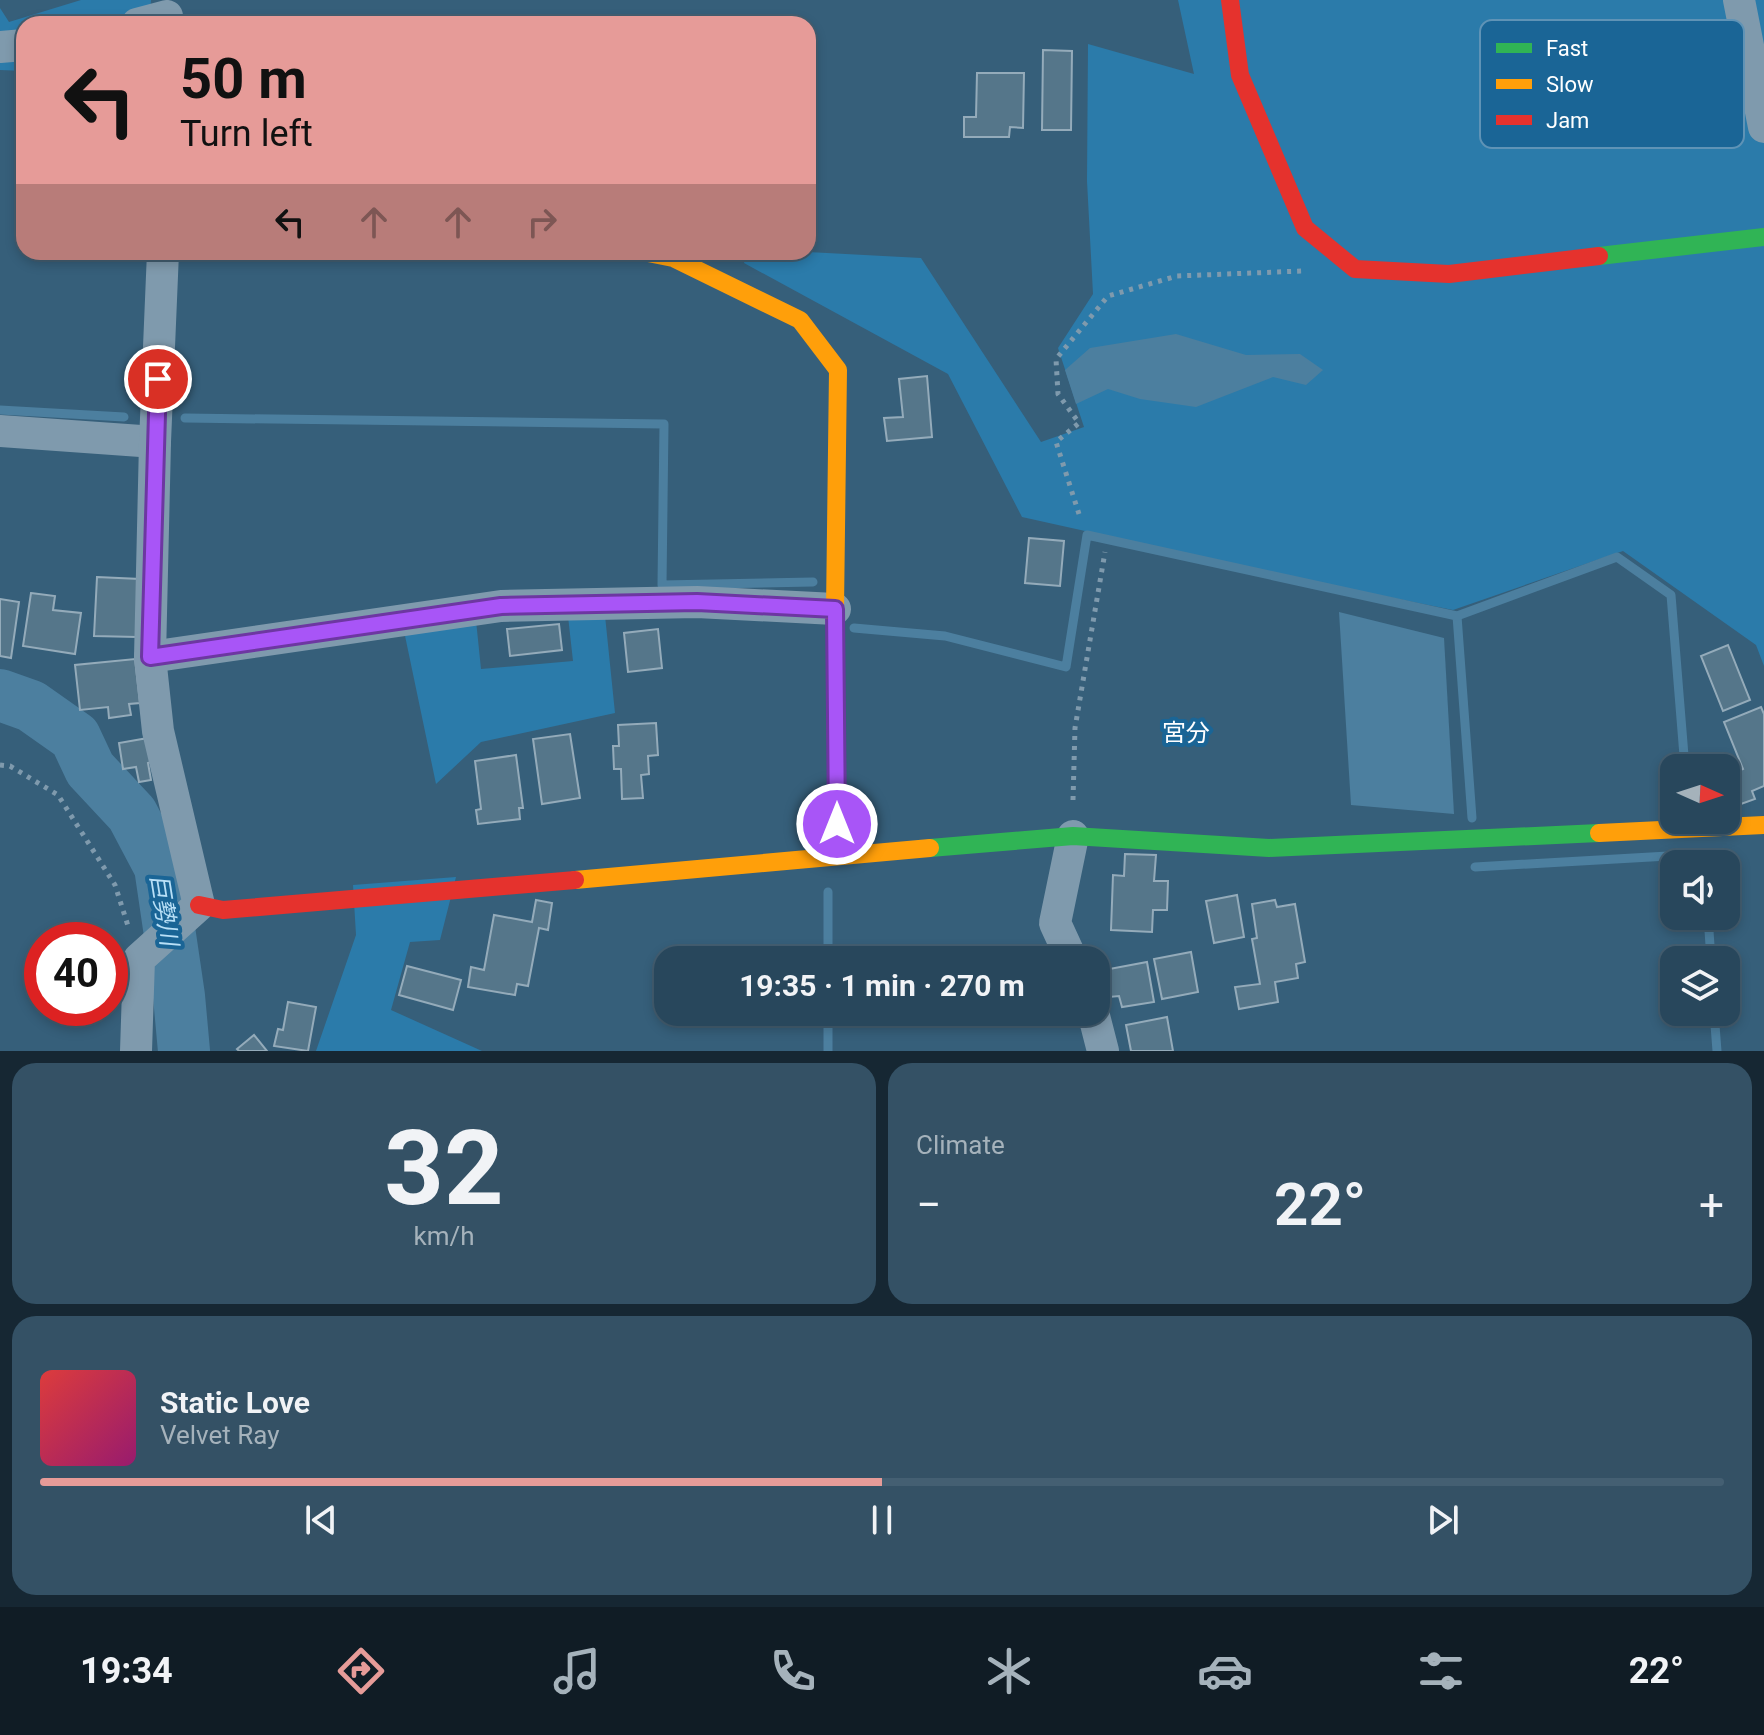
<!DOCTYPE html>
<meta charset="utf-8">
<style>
body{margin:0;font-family:Roboto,"Noto Sans JP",sans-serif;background:#345165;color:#f1f3f6;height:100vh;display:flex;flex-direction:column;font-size:30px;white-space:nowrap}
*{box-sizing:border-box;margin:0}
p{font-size:26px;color:#a5b2bb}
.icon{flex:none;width:44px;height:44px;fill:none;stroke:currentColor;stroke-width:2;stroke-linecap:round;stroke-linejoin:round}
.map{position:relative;height:1051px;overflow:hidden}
.side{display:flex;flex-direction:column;gap:12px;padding:12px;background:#162733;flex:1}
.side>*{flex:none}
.hud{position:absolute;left:16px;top:16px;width:800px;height:244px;border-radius:24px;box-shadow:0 4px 12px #0003,0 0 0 2px #445f72;background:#e69b98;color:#111;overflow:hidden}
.needle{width:52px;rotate:93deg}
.tools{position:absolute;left:1660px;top:754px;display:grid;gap:16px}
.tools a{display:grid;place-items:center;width:80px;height:80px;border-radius:16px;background:#28475c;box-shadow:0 4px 12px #0003,0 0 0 2px #445f72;font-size:40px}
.speed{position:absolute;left:24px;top:922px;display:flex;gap:16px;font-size:40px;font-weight:700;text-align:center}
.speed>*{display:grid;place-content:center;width:104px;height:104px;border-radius:50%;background:#28475c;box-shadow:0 4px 12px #0003,0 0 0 2px #445f72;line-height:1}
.speed .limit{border:12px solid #d22;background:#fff;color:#111}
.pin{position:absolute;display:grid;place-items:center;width:68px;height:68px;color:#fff;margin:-34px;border:4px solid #fff;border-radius:50%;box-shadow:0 2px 8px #0007}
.me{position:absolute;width:88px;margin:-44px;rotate:0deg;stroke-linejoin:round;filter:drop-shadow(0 0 6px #0008)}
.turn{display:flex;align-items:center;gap:28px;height:168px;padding:0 32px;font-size:36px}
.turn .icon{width:104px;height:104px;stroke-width:2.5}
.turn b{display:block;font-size:56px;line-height:68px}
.lanes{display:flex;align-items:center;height:76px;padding:0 32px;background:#0003;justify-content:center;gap:40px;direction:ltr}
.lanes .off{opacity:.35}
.big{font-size:60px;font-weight:700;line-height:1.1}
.side .tile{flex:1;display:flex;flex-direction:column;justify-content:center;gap:12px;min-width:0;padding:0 28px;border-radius:24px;background:#345165}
.side .dial{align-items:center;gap:0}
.dial b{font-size:104px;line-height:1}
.song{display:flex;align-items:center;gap:24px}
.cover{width:96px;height:96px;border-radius:12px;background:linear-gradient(135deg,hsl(0 70% 55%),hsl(320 70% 35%))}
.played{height:8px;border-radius:4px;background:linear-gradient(90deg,#e69b98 50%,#445f72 50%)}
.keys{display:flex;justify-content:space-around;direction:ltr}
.heat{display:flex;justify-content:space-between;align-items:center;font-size:44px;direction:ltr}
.side .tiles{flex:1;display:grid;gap:12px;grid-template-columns:1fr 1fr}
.tile:last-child{grid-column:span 2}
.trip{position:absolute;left:654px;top:946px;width:456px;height:80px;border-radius:24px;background:#28475c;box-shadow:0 4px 12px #0003,0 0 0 2px #445f72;font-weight:700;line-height:80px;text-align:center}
.tab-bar{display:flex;height:128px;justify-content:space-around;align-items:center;background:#101c25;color:#a5b2bb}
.tab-bar .icon{width:56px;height:56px}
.tab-bar .selected{color:#e69b98}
.tab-bar b{font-size:36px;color:#f1f3f6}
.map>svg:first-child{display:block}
.green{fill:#2b7baa}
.water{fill:#4c7f9f}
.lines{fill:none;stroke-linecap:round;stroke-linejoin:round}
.stream{stroke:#4c7f9f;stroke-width:9}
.river{stroke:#4c7f9f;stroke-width:52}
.building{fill:#55768a;stroke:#94abba;stroke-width:2}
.path{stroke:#7f9aad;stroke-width:5;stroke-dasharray:4 6;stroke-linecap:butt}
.street{stroke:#7f9aad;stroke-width:32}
.fast{stroke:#30b455;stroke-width:18}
.slow{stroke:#ff9f0a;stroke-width:18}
.jam{stroke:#e5322d;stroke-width:18}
.route-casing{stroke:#6d37a1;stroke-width:20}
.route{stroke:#a855f7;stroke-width:14}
.labels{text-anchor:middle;stroke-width:8;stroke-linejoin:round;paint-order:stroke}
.neighbourhood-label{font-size:24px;fill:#fff;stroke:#1a6596}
.water-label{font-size:24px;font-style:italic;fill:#b9e0f7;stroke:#1a6596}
.key{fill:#1a6596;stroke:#5f93b6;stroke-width:2}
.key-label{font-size:22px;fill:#fff}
</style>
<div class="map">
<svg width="1764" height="1051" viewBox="0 0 1764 1051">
<rect width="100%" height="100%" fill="#365f7a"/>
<!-- green -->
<g class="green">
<polygon points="81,0 151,0 149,24 24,24 24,71 0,70 0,8 9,22"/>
<polygon points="1178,0 1764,0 1764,666 1756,645 1623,551 1453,610 1324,584 1022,517 948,374 744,263 748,252 808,252 921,258 1041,442 1084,427 1058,348 1093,294 1087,181 1088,44 1194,74"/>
<polygon points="603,596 615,713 481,742 436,784 404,631 474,601 481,669 573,661 566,598"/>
<polygon points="456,877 440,940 410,942 391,1010 482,1051 316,1051 356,935 353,885"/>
</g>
<!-- water -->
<g class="water">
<polygon points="1176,334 1246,355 1300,354 1323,370 1306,385 1273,377 1196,407 1140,399 1108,389 1076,404 1065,370 1090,348"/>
<polygon points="1339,612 1444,638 1454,814 1351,805"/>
</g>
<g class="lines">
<!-- stream -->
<g class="stream">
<polyline points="0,410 124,417"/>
<polyline points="185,418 664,424 662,585 813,582"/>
<polyline points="1457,616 1472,818"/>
<polyline points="854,628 945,636 1066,667 1087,535 1457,616 1617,557 1671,595 1685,768"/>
<polyline points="1475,867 1703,854 1704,864"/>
<polyline points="1708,916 1711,960"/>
<polyline points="828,960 828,892"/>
<polyline points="1714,1012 1717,1051"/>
<polyline points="828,1051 828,1012"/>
</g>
<!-- river -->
<polyline class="river" points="0,695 31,706 75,737 90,769 132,814 160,867 179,996 184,1051"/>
</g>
<!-- building -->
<g class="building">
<polygon points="1043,50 1072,51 1071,130 1042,130"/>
<polygon points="977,73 1024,73 1023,128 1010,127 1009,137 964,137 964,117 976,117"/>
<polygon points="927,376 932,437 887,441 884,418 903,417 899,379"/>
<polygon points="1029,538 1064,541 1060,586 1025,583"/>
<polygon points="97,577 140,579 137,637 94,636"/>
<polygon points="31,593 55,596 53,610 81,613 75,654 23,646"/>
<polygon points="0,599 19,602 11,658 0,656"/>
<polygon points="559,624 562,650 510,656 507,629"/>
<polygon points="658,629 662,668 628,672 624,633"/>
<polygon points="1728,645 1750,700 1723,711 1701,656"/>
<polygon points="135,659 140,703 129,704 131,715 109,718 108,707 80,710 75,665"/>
<polygon points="1761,707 1764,714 1764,786 1752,791 1755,799 1741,804 1729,775 1743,769 1724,722"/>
<polygon points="656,723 658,755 648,756 649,774 641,775 643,798 622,799 621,769 614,769 613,746 619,746 618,725"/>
<polygon points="570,734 580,798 542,804 533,739"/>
<polygon points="148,738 152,762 148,763 151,780 139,782 136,767 123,769 119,743"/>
<polygon points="516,755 523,808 519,808 520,819 478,824 476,810 481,809 475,761"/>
<polygon points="1125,854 1156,855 1154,881 1168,881 1167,910 1153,910 1152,932 1111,930 1113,875 1124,876"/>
<polygon points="1237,895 1244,937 1214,943 1206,901"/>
<polygon points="536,900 552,903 548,930 539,928 528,986 517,984 515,995 468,987 471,967 484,970 494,915 532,922"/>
<polygon points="1275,900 1277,907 1295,904 1305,962 1296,964 1298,978 1275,982 1278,1002 1239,1009 1235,987 1260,984 1252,939 1257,938 1252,904"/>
<polygon points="1191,952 1198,992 1162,999 1154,959"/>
<polygon points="1147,962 1154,1002 1122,1007 1119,996 1109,997 1104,970"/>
<polygon points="407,966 461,980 453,1010 399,995"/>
<polygon points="288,1002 316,1007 308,1051 274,1046 278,1029 283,1030"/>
<polygon points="1167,1017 1173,1051 1131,1051 1126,1025"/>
<polygon points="254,1035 267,1051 239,1051 237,1049"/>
</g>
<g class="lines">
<!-- path -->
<g class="path">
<polyline points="1079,514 1056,442 1079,423 1058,394 1056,359 1108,296 1177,276 1302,271"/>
<polyline points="0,765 10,766 58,795 115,885 129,929"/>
<polyline points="1073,800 1075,728 1105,552"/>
</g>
<!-- street -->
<g class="street">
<polyline points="1739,0 1764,127"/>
<polyline points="137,24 167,16"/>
<polyline points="0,47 24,45"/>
<polyline points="0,431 155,442"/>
<polyline points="150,657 501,606 697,602 835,609"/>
<polyline points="1072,960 1055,923 1073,836"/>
<polyline points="1093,1012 1103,1051"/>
<polyline points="136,1051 139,959 199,905 158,731 150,657 155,442 163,252"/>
</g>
<!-- fast -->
<g class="fast">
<polyline points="1599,256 1764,237"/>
<polyline points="930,848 1073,836 1269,848 1599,833"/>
</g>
<!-- slow -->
<g class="slow">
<polyline points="643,252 673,258 800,320 838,370 835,609 836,745"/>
<polyline points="1599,833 1764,825"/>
<polyline points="575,880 930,848"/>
</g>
<!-- jam -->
<g class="jam">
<polyline points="1230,0 1240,75 1305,228 1355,269 1449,274 1599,256"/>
<polyline points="836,745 837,855"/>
<polyline points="199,905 223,910 575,880"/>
</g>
</g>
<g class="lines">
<defs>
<polyline id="route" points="158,379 150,657 501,606 697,602 835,609 837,824"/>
</defs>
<!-- route casing -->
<use href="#route" class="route-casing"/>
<!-- route -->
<use href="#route" class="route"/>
</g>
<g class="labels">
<!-- neighbourhood labels -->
<g class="neighbourhood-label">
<text x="1186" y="741">宮分</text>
</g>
<!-- water labels -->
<g class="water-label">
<text transform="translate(164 910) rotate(81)" y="8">巨勢川</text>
</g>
</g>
<!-- legend -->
<rect x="1480" y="20" width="264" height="128" rx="12" class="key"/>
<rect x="1496" y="43" width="36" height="10" fill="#30b455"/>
<rect x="1496" y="79" width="36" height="10" fill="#ff9f0a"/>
<rect x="1496" y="115" width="36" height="10" fill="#e5322d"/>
<g class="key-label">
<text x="1546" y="56">Fast</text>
<text x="1546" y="92">Slow</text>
<text x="1546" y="128">Jam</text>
</g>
</svg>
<div class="tools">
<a><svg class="needle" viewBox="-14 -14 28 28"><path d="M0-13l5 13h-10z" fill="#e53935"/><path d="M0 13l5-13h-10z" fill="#a5b2bb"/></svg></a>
<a><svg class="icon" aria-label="sound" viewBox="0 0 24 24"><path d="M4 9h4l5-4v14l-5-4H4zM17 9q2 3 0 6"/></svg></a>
<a><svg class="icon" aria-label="layers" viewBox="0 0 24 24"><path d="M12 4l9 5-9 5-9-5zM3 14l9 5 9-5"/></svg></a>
</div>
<div class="speed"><div class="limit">40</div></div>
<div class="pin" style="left:158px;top:379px;background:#d93025"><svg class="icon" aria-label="arrive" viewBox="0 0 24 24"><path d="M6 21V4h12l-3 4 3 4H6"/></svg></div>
<svg class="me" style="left:837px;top:824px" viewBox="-20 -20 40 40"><circle r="17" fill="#a855f7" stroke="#fff" stroke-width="3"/><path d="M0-11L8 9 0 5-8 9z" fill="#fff"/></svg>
<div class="trip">19:35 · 1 min · 270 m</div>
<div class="hud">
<div class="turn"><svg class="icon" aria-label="left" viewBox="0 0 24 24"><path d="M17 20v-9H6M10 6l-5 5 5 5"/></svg><div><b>50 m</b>Turn left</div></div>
<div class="lanes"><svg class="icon" aria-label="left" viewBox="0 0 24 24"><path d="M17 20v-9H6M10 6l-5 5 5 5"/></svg><svg class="icon off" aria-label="ahead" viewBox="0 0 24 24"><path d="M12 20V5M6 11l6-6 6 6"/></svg><svg class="icon off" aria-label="ahead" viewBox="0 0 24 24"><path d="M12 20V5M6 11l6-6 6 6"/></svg><svg class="icon off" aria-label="right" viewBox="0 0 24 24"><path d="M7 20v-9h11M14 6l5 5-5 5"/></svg></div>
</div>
</div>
<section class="side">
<div class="tiles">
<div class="tile dial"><b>32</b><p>km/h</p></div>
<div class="tile"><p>Climate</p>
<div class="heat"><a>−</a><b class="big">22°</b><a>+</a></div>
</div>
<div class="tile">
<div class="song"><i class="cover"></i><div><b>Static Love</b><p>Velvet Ray</p></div></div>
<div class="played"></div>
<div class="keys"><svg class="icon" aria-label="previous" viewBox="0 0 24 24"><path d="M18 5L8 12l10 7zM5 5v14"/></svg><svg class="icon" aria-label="pause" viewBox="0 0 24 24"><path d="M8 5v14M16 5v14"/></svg><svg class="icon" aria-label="next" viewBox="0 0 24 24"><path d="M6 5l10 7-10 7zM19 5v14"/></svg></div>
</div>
</div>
</section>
<nav class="tab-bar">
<b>19:34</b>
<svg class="icon selected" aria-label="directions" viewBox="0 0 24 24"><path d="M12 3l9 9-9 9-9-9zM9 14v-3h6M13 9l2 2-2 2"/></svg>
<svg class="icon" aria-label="music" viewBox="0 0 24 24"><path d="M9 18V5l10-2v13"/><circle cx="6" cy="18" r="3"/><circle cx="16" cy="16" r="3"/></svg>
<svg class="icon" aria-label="phone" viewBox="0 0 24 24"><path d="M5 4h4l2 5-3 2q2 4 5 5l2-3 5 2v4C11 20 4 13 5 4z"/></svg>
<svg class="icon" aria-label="climate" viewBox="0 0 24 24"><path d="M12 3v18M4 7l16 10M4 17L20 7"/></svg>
<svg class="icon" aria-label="car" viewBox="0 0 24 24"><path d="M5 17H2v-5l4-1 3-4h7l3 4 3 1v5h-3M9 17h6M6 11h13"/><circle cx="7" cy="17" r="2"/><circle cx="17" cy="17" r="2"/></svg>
<svg class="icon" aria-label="filters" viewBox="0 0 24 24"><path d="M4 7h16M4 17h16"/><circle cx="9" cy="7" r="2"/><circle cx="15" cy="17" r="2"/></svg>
<b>22°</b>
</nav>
